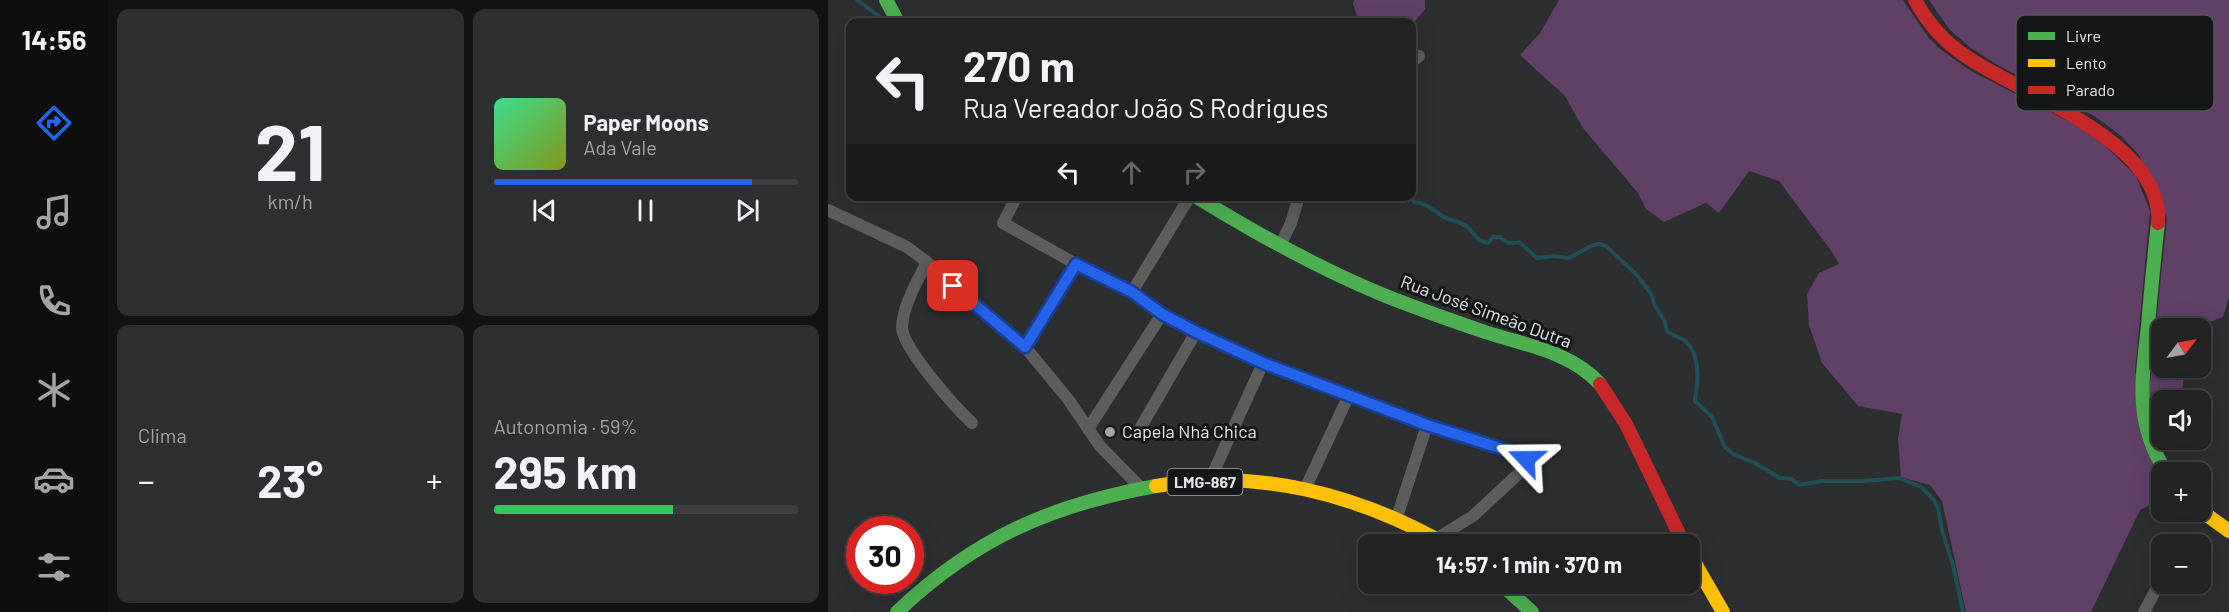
<!DOCTYPE html>
<html lang="pt">
<meta charset="utf-8">
<style>
body{margin:0;font-family:Barlow,sans-serif;background:#2e2f30;color:#f1f3f6;height:100vh;display:flex;flex-direction:column;font-size:22px;white-space:nowrap}
*{box-sizing:border-box;margin:0}
p{font-size:20px;color:#a2a4a6}
.icon{flex:none;width:33px;height:33px;fill:none;stroke:currentColor;stroke-width:2;stroke-linecap:round;stroke-linejoin:round}
.map{position:relative;flex:1;overflow:hidden}
.details{display:flex;flex-direction:column;gap:9px;padding:9px;background:#131313;width:720px}
.details>*{flex:none}
.banner{position:absolute;left:18px;top:18px;width:570px;height:183px;border-radius:12px;box-shadow:0 6px 24px #0002,0 0 0 2px #3f3f41;background:#222223;color:#f1f3f6;overflow:hidden}
.needle{width:39px;rotate:58deg}
.controls{position:absolute;left:1323px;top:318px;display:grid;gap:12px}
.controls a{display:grid;place-items:center;width:60px;height:60px;border-radius:12px;background:#222223;box-shadow:0 6px 24px #0002,0 0 0 2px #3f3f41;font-size:30px}
.speed{position:absolute;left:18px;top:516px;display:flex;gap:12px;font-size:30px;font-weight:700;text-align:center}
.speed>*{display:grid;place-content:center;width:78px;height:78px;border-radius:50%;background:#222223;box-shadow:0 6px 24px #0002,0 0 0 2px #3f3f41;line-height:1}
.speed .limit{border:9px solid #d22;background:#fff;color:#111}
.pin{position:absolute;display:grid;place-items:center;width:51px;height:51px;color:#fff;margin:-26px;border-radius:12px;box-shadow:0 3px 9px #0006}
.me{position:absolute;width:66px;margin:-33px;rotate:293deg;stroke-linejoin:round;filter:drop-shadow(0 0 4px #0008)}
.turn{display:flex;align-items:center;gap:21px;height:126px;padding:0 18px;font-size:27px}
.turn .icon{width:78px;height:78px;stroke-width:2.5}
.turn b{display:block;font-size:42px;line-height:51px}
.lanes{display:flex;align-items:center;height:57px;padding:0 18px;background:#0003;justify-content:center;gap:30px;direction:ltr}
.lanes .off{opacity:.35}
.big{font-size:45px;font-weight:700;line-height:1.1}
.details .widget{flex:1;display:flex;flex-direction:column;justify-content:center;gap:9px;min-width:0;padding:0 21px;border-radius:12px;background:#2e2f30}
.details .dial{align-items:center;gap:0}
.dial b{font-size:78px;line-height:1}
.song{display:flex;align-items:center;gap:18px}
.cover{width:72px;height:72px;border-radius:9px;background:linear-gradient(135deg,hsl(150 70% 55%),hsl(70 70% 35%))}
.played{height:6px;border-radius:3px;background:linear-gradient(90deg,#2563eb 85%,#3f3f41 85%)}
.keys{display:flex;justify-content:space-around;direction:ltr}
.heat{display:flex;justify-content:space-between;align-items:center;font-size:33px;direction:ltr}
.charge{height:9px;border-radius:4px;background:linear-gradient(90deg,#34c759 59%,#3f3f41 0)}
.details .tiles{flex:1;display:grid;gap:9px;grid-template-columns:repeat(2,1fr)}
.trip{position:absolute;left:530px;top:534px;width:342px;height:60px;border-radius:12px;background:#222223;box-shadow:0 6px 24px #0002,0 0 0 2px #3f3f41;font-weight:700;line-height:60px;text-align:center}
main{display:flex;flex:1;min-height:0}
.tabs{display:flex;flex-direction:column;width:108px;justify-content:space-around;align-items:center;background:#0e0e0e;color:#a2a4a6}
.tabs .icon{width:42px;height:42px}
.tabs .active{color:#2563eb}
.tabs b{font-size:27px;color:#f1f3f6}
.map>svg:first-child{display:block}
.green{fill:#614068}
.lines{fill:none;stroke-linecap:round;stroke-linejoin:round}
.stream{stroke:#214f58;stroke-width:4}
.street{stroke:#5d5d5d;stroke-width:12}
.fast{stroke:#4caf50;stroke-width:14}
.slow{stroke:#ffc107;stroke-width:14}
.jam{stroke:#c62828;stroke-width:14}
.route-casing{stroke:#184099;stroke-width:15}
.route{stroke:#2563eb;stroke-width:10}
.poi-dot{fill:#a4a5a7;stroke:#151617;stroke-width:2}
.labels{text-anchor:middle;stroke-width:6;stroke-linejoin:round;paint-order:stroke}
.shield{fill:#151617;stroke:#a6a7a9;stroke-width:1.5}
.shield-label{font-size:16px;font-weight:bold;fill:#e4e5e8}
.street-label{font-size:18px;fill:#e4e5e8;stroke:#151617}
.poi-label{font-size:18px;fill:#e4e5e8;stroke:#151617;text-anchor:start}
.key{fill:#151617;stroke:#535456;stroke-width:1.5}
.key-label{font-size:16px;fill:#e4e5e8}
</style>
<main>
<nav class="tabs">
<b>14:56</b>
<svg class="icon active" aria-label="directions" viewBox="0 0 24 24"><path d="M12 3l9 9-9 9-9-9zM9 14v-3h6M13 9l2 2-2 2"/></svg>
<svg class="icon" aria-label="music" viewBox="0 0 24 24"><path d="M9 18V5l10-2v13"/><circle cx="6" cy="18" r="3"/><circle cx="16" cy="16" r="3"/></svg>
<svg class="icon" aria-label="phone" viewBox="0 0 24 24"><path d="M5 4h4l2 5-3 2q2 4 5 5l2-3 5 2v4C11 20 4 13 5 4z"/></svg>
<svg class="icon" aria-label="climate" viewBox="0 0 24 24"><path d="M12 3v18M4 7l16 10M4 17L20 7"/></svg>
<svg class="icon" aria-label="car" viewBox="0 0 24 24"><path d="M5 17H2v-5l4-1 3-4h7l3 4 3 1v5h-3M9 17h6M6 11h13"/><circle cx="7" cy="17" r="2"/><circle cx="17" cy="17" r="2"/></svg>
<svg class="icon" aria-label="filters" viewBox="0 0 24 24"><path d="M4 7h16M4 17h16"/><circle cx="9" cy="7" r="2"/><circle cx="15" cy="17" r="2"/></svg>
</nav>
<section class="details">
<div class="tiles">
<div class="widget dial"><b>21</b><p>km/h</p></div>
<div class="widget">
<div class="song"><i class="cover"></i><div><b>Paper Moons</b><p>Ada Vale</p></div></div>
<div class="played"></div>
<div class="keys"><svg class="icon" aria-label="previous" viewBox="0 0 24 24"><path d="M18 5L8 12l10 7zM5 5v14"/></svg><svg class="icon" aria-label="pause" viewBox="0 0 24 24"><path d="M8 5v14M16 5v14"/></svg><svg class="icon" aria-label="next" viewBox="0 0 24 24"><path d="M6 5l10 7-10 7zM19 5v14"/></svg></div>
</div>
<div class="widget"><p>Clima</p>
<div class="heat"><a>−</a><b class="big">23°</b><a>+</a></div>
</div>
<div class="widget"><p>Autonomia · 59%</p><b class="big">295 km</b><div class="charge"></div></div>
</div>
</section>
<div class="map">
<svg width="1401" height="612" viewBox="0 0 1401 612">
<rect width="100%" height="100%" fill="#2d2e2f"/>
<!-- green -->
<g class="green">
<polygon points="526,0 597,0 597,9 584,25 584,22 531,22 525,4"/>
<polygon points="731,0 1075,0 1100,37 1112,49 1143,71 1265,134 1308,176 1322,211 1307,371 1330,473 1329,501 1312,510 1263,612 1138,612 1114,501 1102,485 1073,477 1070,439 1074,414 1030,406 994,363 981,325 979,294 991,273 1011,264 1004,252 951,181 921,171 891,213 878,203 836,222 818,209 810,193 755,128 737,96 692,55 712,33"/>
<polygon points="1101,0 1401,0 1401,297 1395,317 1374,325 1372,328 1334,328 1334,368 1357,368 1353,400 1334,400 1333,429 1328,430 1324,416 1321,393 1339,218 1311,155 1293,136 1268,117 1168,64 1143,48 1122,30"/>
</g>
<g class="lines">
<!-- stream -->
<g class="stream">
<polyline points="29,0 59,22"/>
<polyline points="131,22 139,20 157,22"/>
<path d="M582,196L586,202C599,203 606,211 616,217C623,221 631,221 638,226C647,232 648,242 660,243L665,237H672C678,243 683,245 691,242L709,258L726,256L741,258L763,246L771,244L778,246L809,275L824,295L826,304L836,320L839,331C844,335 851,337 856,340C873,352 870,384 867,401L884,417L897,447L905,454L927,463L952,478L964,479L971,485L993,481H1035L1071,478L1093,487L1106,500L1110,508L1114,530L1125,565L1135,612"/>
</g>
<!-- street -->
<g class="street">
<polyline points="584,62 591,56"/>
<polyline points="189,196 175,223 248,264 304,292 334,314 368,332 435,363 599,425 678,450 698,459 700,465 645,516 608,539"/>
<polyline points="0,210 79,247 99,262 138,299 197,347 240,399 272,446 314,489"/>
<polyline points="452,246 463,223 471,196"/>
<path d="M99,262C90,280 75,305 74,327C74,348 128,408 144,423"/>
<polyline points="304,292 362,196"/>
<polyline points="197,347 248,264"/>
<polyline points="260,429 334,314"/>
<polyline points="310,432 368,332"/>
<polyline points="381,482 435,363"/>
<polyline points="477,489 521,395"/>
<polyline points="568,520 599,425"/>
<polyline points="1316,612 1334,578"/>
</g>
<!-- fast -->
<g class="fast">
<polyline points="58,0 70,22"/>
<path d="M367,196C427,233 488,267 553,294C587,308 622,320 657,332C696,345 742,351 772,384"/>
<path d="M1330,223C1326,257 1323,291 1320,325C1314,380 1306,422 1338,472"/>
<polyline points="673,584 704,612"/>
<path d="M69,612C147,538 223,505 328,486"/>
</g>
<!-- slow -->
<g class="slow">
<path d="M328,486C429,468 529,494 617,544"/>
<polyline points="1372,510 1401,531"/>
<polyline points="861,553 895,612"/>
</g>
<!-- jam -->
<g class="jam">
<path d="M1087,0C1099,22 1117,43 1139,57C1193,94 1337,142 1330,223"/>
<polyline points="772,384 798,424 856,544"/>
</g>
</g>
<g class="lines">
<defs>
<polyline id="route" points="125,286 197,347 248,264 304,292 334,314 368,332 435,363 599,425 678,450 698,459"/>
</defs>
<!-- route casing -->
<use href="#route" class="route-casing"/>
<!-- route -->
<use href="#route" class="route"/>
</g>
<!-- markers -->
<circle class="poi-dot" cx="282" cy="432" r="6"/>
<g class="labels">
<!-- shield labels -->
<rect class="shield" x="339.5" y="469" width="75" height="26" rx="4.5"/>
<g class="shield-label">
<text x="377" y="488">LMG-867</text>
</g>
<!-- street labels -->
<g class="street-label">
<text transform="translate(658 312) rotate(20)" y="6">Rua José Simeão Dutra</text>
</g>
<!-- poi labels -->
<g class="poi-label">
<text x="294" y="438">Capela Nhá Chica</text>
</g>
</g>
<!-- legend -->
<rect x="1188" y="15" width="198" height="96" rx="9" class="key"/>
<rect x="1200" y="32" width="27" height="8" fill="#4caf50"/>
<rect x="1200" y="59" width="27" height="8" fill="#ffc107"/>
<rect x="1200" y="86" width="27" height="8" fill="#c62828"/>
<g class="key-label">
<text x="1238" y="42">Livre</text>
<text x="1238" y="69">Lento</text>
<text x="1238" y="96">Parado</text>
</g>
</svg>
<div class="controls">
<a><svg class="needle" viewBox="-14 -14 28 28"><path d="M0-13l5 13h-10z" fill="#e53935"/><path d="M0 13l5-13h-10z" fill="#a2a4a6"/></svg></a>
<a><svg class="icon" aria-label="sound" viewBox="0 0 24 24"><path d="M4 9h4l5-4v14l-5-4H4zM17 9q2 3 0 6"/></svg></a>
<a>+</a>
<a>−</a>
</div>
<div class="speed"><div class="limit">30</div></div>
<div class="pin" style="left:125px;top:286px;background:#d93025"><svg class="icon" aria-label="arrive" viewBox="0 0 24 24"><path d="M6 21V4h12l-3 4 3 4H6"/></svg></div>
<svg class="me" style="left:698px;top:459px" viewBox="-20 -20 40 40"><path d="M0-17L14 15 0 8-14 15z" fill="#2563eb" stroke="#fff" stroke-width="4"/></svg>
<div class="trip">14:57 · 1 min · 370 m</div>
<div class="banner">
<div class="turn"><svg class="icon" aria-label="left" viewBox="0 0 24 24"><path d="M17 20v-9H6M10 6l-5 5 5 5"/></svg><div><b>270 m</b>Rua Vereador João S Rodrigues</div></div>
<div class="lanes"><svg class="icon" aria-label="left" viewBox="0 0 24 24"><path d="M17 20v-9H6M10 6l-5 5 5 5"/></svg><svg class="icon off" aria-label="ahead" viewBox="0 0 24 24"><path d="M12 20V5M6 11l6-6 6 6"/></svg><svg class="icon off" aria-label="right" viewBox="0 0 24 24"><path d="M7 20v-9h11M14 6l5 5-5 5"/></svg></div>
</div>
</div>
</main>
